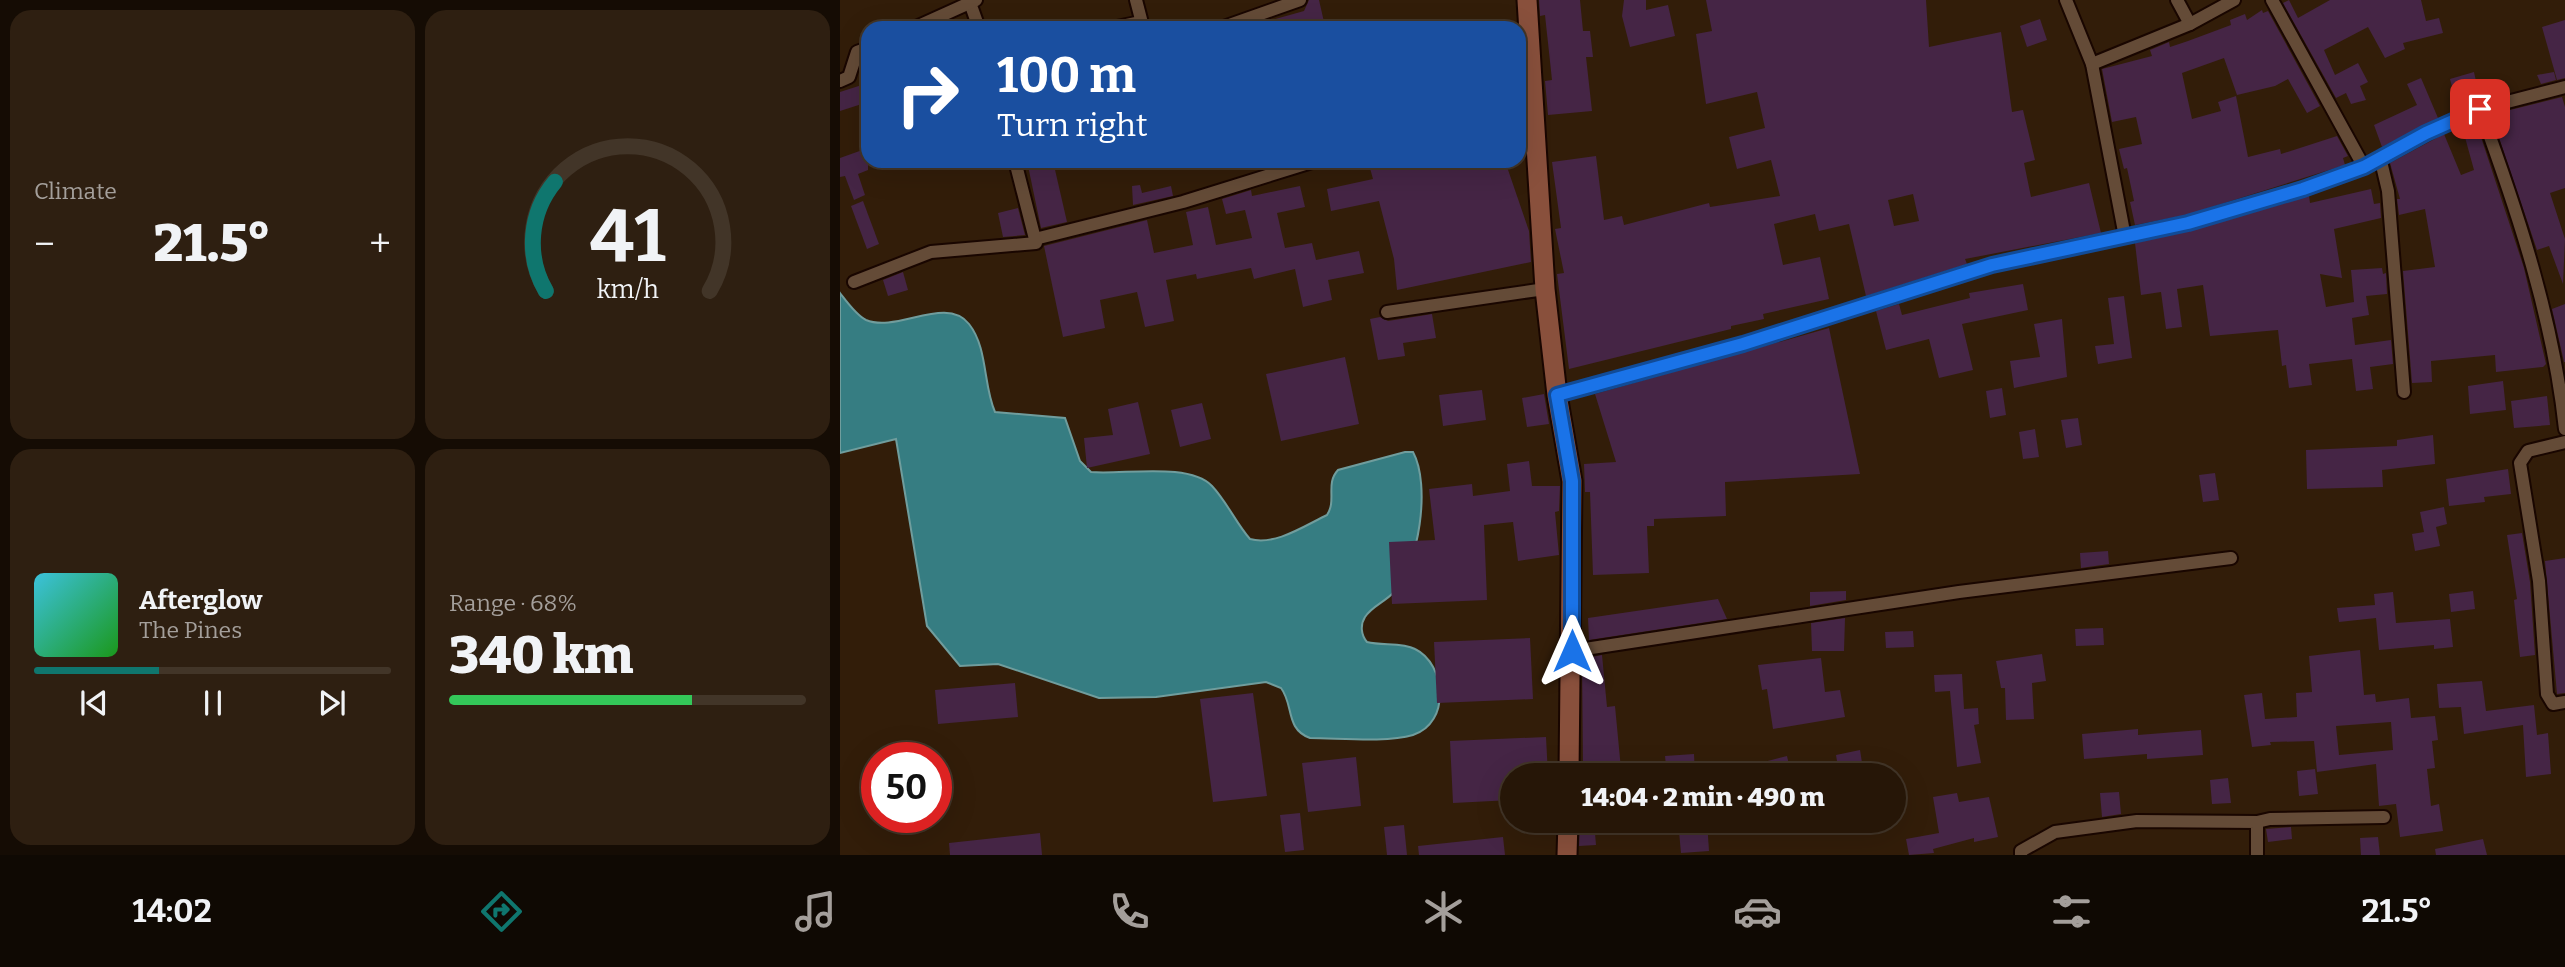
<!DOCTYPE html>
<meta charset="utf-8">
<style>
body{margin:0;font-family:Bitter,serif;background:#2e1f11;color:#f1f3f6;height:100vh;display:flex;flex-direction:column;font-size:26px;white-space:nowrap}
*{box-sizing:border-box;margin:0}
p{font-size:23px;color:#a49f9b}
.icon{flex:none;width:38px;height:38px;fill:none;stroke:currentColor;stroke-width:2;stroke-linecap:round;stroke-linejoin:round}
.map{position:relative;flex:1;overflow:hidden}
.side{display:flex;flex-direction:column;gap:10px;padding:10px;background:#150c04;width:840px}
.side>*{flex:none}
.guide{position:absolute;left:21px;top:21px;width:665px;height:147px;border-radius:21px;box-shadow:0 7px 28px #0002,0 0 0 2px #423528;background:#1a4fa0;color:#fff;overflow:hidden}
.speed{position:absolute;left:21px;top:742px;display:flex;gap:14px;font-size:35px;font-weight:700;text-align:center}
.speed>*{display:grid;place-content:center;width:91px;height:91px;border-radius:50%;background:#261607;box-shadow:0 7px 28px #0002,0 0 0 2px #423528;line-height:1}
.speed .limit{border:10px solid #d22;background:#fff;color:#111}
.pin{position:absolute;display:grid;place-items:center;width:60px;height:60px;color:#fff;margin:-30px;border-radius:14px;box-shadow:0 4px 10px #0006}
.me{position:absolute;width:77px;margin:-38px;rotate:0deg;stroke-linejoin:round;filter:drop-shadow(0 0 5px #0008)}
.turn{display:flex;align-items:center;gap:24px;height:147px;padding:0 21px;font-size:32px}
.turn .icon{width:91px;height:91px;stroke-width:2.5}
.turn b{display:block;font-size:49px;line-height:60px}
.big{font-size:52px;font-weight:800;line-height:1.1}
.side .widget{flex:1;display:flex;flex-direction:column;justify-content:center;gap:10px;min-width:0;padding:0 24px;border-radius:21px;background:#2e1f11}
.side .dial{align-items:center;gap:0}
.dial svg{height:182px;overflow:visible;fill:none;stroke:#423528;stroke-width:7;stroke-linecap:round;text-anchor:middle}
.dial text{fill:#f1f3f6;stroke:none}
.song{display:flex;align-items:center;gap:21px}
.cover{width:84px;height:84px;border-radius:10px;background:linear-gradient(135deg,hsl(190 70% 55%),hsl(120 70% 35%))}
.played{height:7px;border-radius:4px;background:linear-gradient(90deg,#0f766e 35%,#423528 35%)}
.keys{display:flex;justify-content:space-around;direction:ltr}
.heat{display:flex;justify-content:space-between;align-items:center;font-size:38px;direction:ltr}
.charge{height:10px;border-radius:5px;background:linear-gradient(90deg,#34c759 68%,#423528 0)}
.side .tiles{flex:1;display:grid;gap:10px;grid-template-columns:repeat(2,1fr)}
.trip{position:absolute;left:660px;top:763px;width:406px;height:70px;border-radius:35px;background:#261607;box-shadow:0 7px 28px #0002,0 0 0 2px #423528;font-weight:800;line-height:70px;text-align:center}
.dock{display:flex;height:112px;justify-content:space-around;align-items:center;background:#0f0903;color:#a49f9b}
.dock .icon{width:49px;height:49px}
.dock .selected{color:#0f766e}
.dock b{font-size:32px;color:#f1f3f6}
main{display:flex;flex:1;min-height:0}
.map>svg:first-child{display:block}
.water{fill:#367d82;stroke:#709d9d;stroke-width:2}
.building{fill:#452545;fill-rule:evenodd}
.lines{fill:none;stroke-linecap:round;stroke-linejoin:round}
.minor-casing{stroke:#190600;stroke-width:16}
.secondary-casing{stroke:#190600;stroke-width:23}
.minor{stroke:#644b37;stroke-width:12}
.secondary{stroke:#89503c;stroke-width:19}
.route-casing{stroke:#114b97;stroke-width:18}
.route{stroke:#1a73e8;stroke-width:12}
</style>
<main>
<section class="side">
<div class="tiles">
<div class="widget"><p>Climate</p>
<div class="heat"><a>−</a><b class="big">21.5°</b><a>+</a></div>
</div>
<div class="widget dial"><svg viewBox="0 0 100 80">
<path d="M14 69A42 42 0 1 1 86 69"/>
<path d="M14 69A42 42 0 0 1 18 21" stroke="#0f766e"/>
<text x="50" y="56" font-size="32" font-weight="700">41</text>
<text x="50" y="72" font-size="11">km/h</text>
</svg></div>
<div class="widget">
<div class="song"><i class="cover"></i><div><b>Afterglow</b><p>The Pines</p></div></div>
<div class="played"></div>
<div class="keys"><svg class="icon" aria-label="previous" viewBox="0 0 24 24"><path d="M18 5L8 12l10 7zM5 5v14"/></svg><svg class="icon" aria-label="pause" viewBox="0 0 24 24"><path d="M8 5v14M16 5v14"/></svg><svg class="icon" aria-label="next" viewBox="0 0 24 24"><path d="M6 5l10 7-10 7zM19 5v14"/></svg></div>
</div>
<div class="widget"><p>Range · 68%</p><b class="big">340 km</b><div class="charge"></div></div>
</div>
</section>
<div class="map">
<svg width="1725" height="855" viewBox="0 0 1725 855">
<rect width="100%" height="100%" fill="#321d09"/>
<!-- water -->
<path class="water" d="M0,293C7,302 16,315 26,320C57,333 106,295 129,324C148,348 143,385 155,412L225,418L240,461L251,472C283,475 349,462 372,486C387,502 396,523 410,539C435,546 464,526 487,515C497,500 485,484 498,470L565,452H573C591,485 579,565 554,592C545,602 532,606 525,617C520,625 521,635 527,642C542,646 562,642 575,649C606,664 611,723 573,735C546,743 499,738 470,738C445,729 454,705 441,688L426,682L316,697L259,698L158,664L120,666L87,626L56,439L0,453Z"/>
<!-- building -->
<g class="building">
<polygon points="469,0 479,0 484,22 453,28 419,28 418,24 464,11"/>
<polygon points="699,0 740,0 743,31 750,31 753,57 746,57 752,111 708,115 705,81 712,80 705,15 700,16"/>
<polygon points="784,0 806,0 806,10 828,5 835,36 790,47 782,16"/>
<path d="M866,0H1086L1089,47L1161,32L1172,112L1183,110L1195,160L1184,163L1191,197L1249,183L1261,233L1125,259L1127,264L1026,296L1009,224L979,231L975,214L934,224L943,265L980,257L989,299L923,314L924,319L891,326V329L729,369L717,274L724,273L715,229L721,228L712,162L756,156L764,220L782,216L784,225L869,203L870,207L940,196L931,160L897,169L889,137L925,128L917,92L866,104L856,34L872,31ZM1073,194L1079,221L1054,226L1048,200Z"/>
<polygon points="1449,0 1458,18 1490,0 1581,0 1586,21 1599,18 1603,33 1563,43 1565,49 1545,58 1528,27 1484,50 1495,75 1518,63 1528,82 1520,86 1526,100 1511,104 1506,93 1496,98 1443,3"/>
<polygon points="1422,10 1423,13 1428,11 1480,106 1467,113 1448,79 1435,86 1397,95 1384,58 1342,73 1352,119 1381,111 1378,102 1396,96 1408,157 1440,149 1441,154 1497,136 1508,156 1503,158 1505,165 1346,215 1295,225 1290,202 1294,201 1287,168 1284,169 1279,149 1302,144 1296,117 1272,122 1262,69 1312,56 1310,50 1329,42 1330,47 1348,41 1391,25 1390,20 1405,14 1407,20"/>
<polygon points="1200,19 1207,40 1187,47 1180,26"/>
<polygon points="1725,20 1725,78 1717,80 1702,27"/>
<polygon points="1634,72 1639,95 1616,102 1610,79"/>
<polygon points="1714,72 1716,80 1701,84 1697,75"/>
<polygon points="1581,78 1598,118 1542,147 1534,125 1577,105 1567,84"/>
<polygon points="28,83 28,102 0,111 0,92"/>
<polygon points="1722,97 1725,107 1725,188 1710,193 1725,239 1723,284 1709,246 1697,250 1653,120 1654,114"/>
<polygon points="1637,125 1684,268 1706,364 1703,367 1656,372 1655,355 1591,361 1592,382 1572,383 1563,271 1595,267 1585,209 1559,215 1557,199 1560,199 1550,163 1604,134 1621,175 1634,170 1623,130"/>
<polygon points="28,148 28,170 18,174 25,195 14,200 5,176 0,177 0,158"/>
<polygon points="187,161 213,161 227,222 201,228"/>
<polygon points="528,161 665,161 689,231 691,262 557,290 554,259 539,201 491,211 487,189 533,179"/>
<polygon points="300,185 302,193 331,186 333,196 293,205 292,186"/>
<polygon points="460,186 465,207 437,213 445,248 472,243 476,260 519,251 524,273 488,280 492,300 463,307 455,269 414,279 411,268 357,279 356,274 326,280 334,321 305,327 297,292 260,300 265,328 223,337 204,246 307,220 314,253 353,245 346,212 368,207 376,245 412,238 405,210 386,214 382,199 411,190 412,196"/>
<polygon points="1531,189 1534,204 1540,203 1541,218 1494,229 1502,278 1480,274 1486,307 1514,302 1511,270 1542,268 1543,274 1546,273 1547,294 1526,296 1529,315 1512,318 1515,345 1551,340 1553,364 1530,367 1533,389 1516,391 1512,359 1469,364 1472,385 1449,388 1446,365 1442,366 1438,330 1370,336 1363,285 1337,289 1342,327 1326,329 1321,292 1301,295 1295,243 1350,231 1469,196 1470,203"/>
<polygon points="23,201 39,244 27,249 11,206"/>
<polygon points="178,208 185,235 163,237 158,213"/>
<polygon points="63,272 68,290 48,296 43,280"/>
<polygon points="1183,284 1188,310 1122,324 1133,370 1099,378 1089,339 1046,350 1036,311 1059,304 1062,315 1130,298 1129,293"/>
<polygon points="1284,296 1292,358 1258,364 1255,346 1274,344 1268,298"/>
<polygon points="1725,304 1725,362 1724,362 1712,309"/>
<polygon points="592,314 596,338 563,343 565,356 538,360 530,319 540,317 548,321"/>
<polygon points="1222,319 1227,377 1174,388 1170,361 1200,357 1194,324"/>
<polygon points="989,328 1020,474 885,482 886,516 814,519 814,526 807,526 809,573 753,575 750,492 745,492 744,464 776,462 755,394"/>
<polygon points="505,357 519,424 441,441 426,374"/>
<polygon points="1663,381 1666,410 1630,414 1628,386"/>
<polygon points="1162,388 1166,415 1150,418 1146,391"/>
<polygon points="642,390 646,420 603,426 599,395"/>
<polygon points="704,394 709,424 687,427 682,398"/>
<polygon points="1707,396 1710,425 1674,428 1671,401"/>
<polygon points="298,402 310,454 247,468 244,438 273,435 268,409"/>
<polygon points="362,403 371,439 340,447 331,410"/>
<polygon points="1238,418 1242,445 1226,448 1221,420"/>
<polygon points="1195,429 1199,457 1183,459 1179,432"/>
<polygon points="1593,435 1595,464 1542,470 1543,487 1467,489 1466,450 1557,446 1557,440"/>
<polygon points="689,461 692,486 720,486 719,511 715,512 719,555 678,561 673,522 644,525 647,600 552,604 549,542 595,540 589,489 632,484 633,496 670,491 667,464"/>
<polygon points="1668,469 1671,494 1644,497 1645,502 1609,506 1606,479"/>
<polygon points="1375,473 1379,500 1363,502 1359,475"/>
<polygon points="1604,507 1607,524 1596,527 1600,546 1575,551 1572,534 1584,532 1580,512"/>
<polygon points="1682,533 1690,582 1695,655 1680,657 1674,600 1677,599 1667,535"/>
<polygon points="1268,551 1269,564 1241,568 1240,553"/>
<polygon points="1725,558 1725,693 1717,694 1705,561"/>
<polygon points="1006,591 1006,600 970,606 970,592"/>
<polygon points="1633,591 1635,609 1611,612 1609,594"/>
<polygon points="1553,592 1556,623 1610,619 1613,647 1594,649 1594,645 1539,650 1536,618 1499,622 1497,608 1535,605 1534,594"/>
<polygon points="878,599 887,619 749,640 748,618"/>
<polygon points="1005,618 1004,651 972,651 971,623"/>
<polygon points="1263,628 1264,645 1236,646 1235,629"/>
<polygon points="1073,631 1074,647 1046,648 1045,632"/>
<polygon points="690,638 693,699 597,703 594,642"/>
<path d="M1520,650L1524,695L1535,694L1536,702L1569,698L1571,718L1595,716L1598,740L1592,741L1595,768L1587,769L1591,806L1599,804L1603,831L1560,837L1556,804L1539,806L1536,764L1477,772L1474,741L1430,742L1431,745L1412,747L1404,695L1422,693L1425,719L1457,717L1456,693L1472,692L1469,656ZM1551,722L1553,750L1499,755L1496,726Z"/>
<polygon points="1202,654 1206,681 1192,683 1194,719 1166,720 1165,688 1161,688 1156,661"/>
<polygon points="762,655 767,707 775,706 781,769 743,771 742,659"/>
<polygon points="981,658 985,692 1000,690 1005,717 933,729 927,689 922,690 918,665"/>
<polygon points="1122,674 1124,709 1138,708 1139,724 1134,725 1141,763 1117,767 1110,691 1095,692 1094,675"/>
<polygon points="1642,681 1646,711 1694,705 1697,735 1708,733 1711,774 1686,777 1683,725 1624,734 1621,707 1599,708 1597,684"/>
<polygon points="175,683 178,717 98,724 95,690"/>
<polygon points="413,693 427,796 373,802 360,699"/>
<polygon points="1298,729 1298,735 1361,730 1363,755 1307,759 1307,754 1244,759 1242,734"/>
<polygon points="706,737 708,775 672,775 672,800 613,803 610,741"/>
<polygon points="1020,750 1023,769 999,773 996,755"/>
<polygon points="854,754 855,775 827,775 825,756"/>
<polygon points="947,756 950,769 927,775 924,762"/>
<polygon points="516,757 521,806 468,812 462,763"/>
<polygon points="1475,769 1478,794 1459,796 1457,771"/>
<polygon points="1388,778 1391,803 1372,804 1370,780"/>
<polygon points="1279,792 1281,814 1262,817 1260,793"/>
<polygon points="1117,793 1119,802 1149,797 1158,837 1134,842 1134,838 1093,849 1094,853 1069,855 1066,839 1099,833 1093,797"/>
<polygon points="460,813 464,850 445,852 440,815"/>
<polygon points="740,821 754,821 756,845 739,846"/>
<polygon points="838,821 867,821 869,851 841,853"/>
<polygon points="564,825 567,855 547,855 544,827"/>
<polygon points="1451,827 1452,839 1428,842 1426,829"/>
<polygon points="200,833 202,855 110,855 109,843"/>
<polygon points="663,837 665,855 579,855 578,846"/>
<polygon points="1538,837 1540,855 1521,855 1520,838"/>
<polygon points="1643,839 1647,855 1596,855 1595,849"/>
</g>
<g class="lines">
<defs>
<g id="minor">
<polyline points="129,0 139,28"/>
<polyline points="296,0 303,27"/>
<polyline points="1226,0 1252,64 1285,237"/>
<polyline points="1337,0 1350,24"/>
<polyline points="1432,0 1524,167"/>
<polyline points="74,28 136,0"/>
<polyline points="272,28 301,22"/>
<polyline points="381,28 460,0"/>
<polyline points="1252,64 1350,24 1394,0"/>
<polyline points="0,81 9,77 17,52 28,48"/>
<path d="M1640,109C1678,213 1713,318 1725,429"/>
<polyline points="1540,157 1548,191 1564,392"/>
<polyline points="195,239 343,202 475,161"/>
<polyline points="14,282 91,252 196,243 175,161"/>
<polyline points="547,312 705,289"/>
<polyline points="717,395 903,344 1152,265 1348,223 1463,189 1524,167 1586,133 1640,109 1725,87"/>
<polyline points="1725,442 1688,451 1680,463 1699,581 1707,694 1713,704 1725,702"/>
<polyline points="732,651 1119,592 1391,558"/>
<polyline points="1417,822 1430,819 1544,817"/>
<polyline points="1181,855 1181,851 1215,832 1297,821 1417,822 1417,855"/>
</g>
<g id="secondary">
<polyline points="687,0 705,289 717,395 732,481 729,775"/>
<polyline points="727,855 728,821"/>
</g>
</defs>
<!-- minor casing -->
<use href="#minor" class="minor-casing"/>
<!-- secondary casing -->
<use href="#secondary" class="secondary-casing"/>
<!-- minor -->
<use href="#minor" class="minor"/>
<!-- secondary -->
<use href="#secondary" class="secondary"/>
</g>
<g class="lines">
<defs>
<polyline id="route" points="732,651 732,481 717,395 903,344 1152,265 1348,223 1463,189 1524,167 1586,133 1640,109"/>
</defs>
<!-- route casing -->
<use href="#route" class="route-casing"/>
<!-- route -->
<use href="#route" class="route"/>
</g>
</svg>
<div class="speed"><div class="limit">50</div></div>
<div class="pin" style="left:1640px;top:109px;background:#d93025"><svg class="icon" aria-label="arrive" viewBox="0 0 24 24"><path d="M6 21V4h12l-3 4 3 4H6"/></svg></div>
<svg class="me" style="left:732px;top:651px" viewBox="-20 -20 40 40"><path d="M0-17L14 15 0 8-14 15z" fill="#1a73e8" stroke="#fff" stroke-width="4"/></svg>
<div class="trip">14:04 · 2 min · 490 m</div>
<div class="guide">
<div class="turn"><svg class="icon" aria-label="right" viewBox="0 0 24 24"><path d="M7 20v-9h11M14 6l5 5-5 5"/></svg><div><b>100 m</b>Turn right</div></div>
</div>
</div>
</main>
<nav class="dock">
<b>14:02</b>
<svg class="icon selected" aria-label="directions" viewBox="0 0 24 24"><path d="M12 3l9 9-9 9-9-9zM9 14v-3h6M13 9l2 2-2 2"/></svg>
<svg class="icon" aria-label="music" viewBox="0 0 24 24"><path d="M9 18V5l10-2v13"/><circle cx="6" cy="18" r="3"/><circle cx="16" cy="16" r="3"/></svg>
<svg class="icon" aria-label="phone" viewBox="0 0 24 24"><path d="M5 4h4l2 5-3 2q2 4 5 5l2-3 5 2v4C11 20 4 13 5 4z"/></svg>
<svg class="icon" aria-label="climate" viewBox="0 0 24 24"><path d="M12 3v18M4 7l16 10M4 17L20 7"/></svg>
<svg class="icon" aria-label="car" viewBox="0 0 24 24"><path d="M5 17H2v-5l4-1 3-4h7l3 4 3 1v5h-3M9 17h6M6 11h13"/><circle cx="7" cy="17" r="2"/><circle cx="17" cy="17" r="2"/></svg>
<svg class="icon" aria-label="filters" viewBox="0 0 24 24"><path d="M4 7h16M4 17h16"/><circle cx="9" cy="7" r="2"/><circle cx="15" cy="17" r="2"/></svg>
<b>21.5°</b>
</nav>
